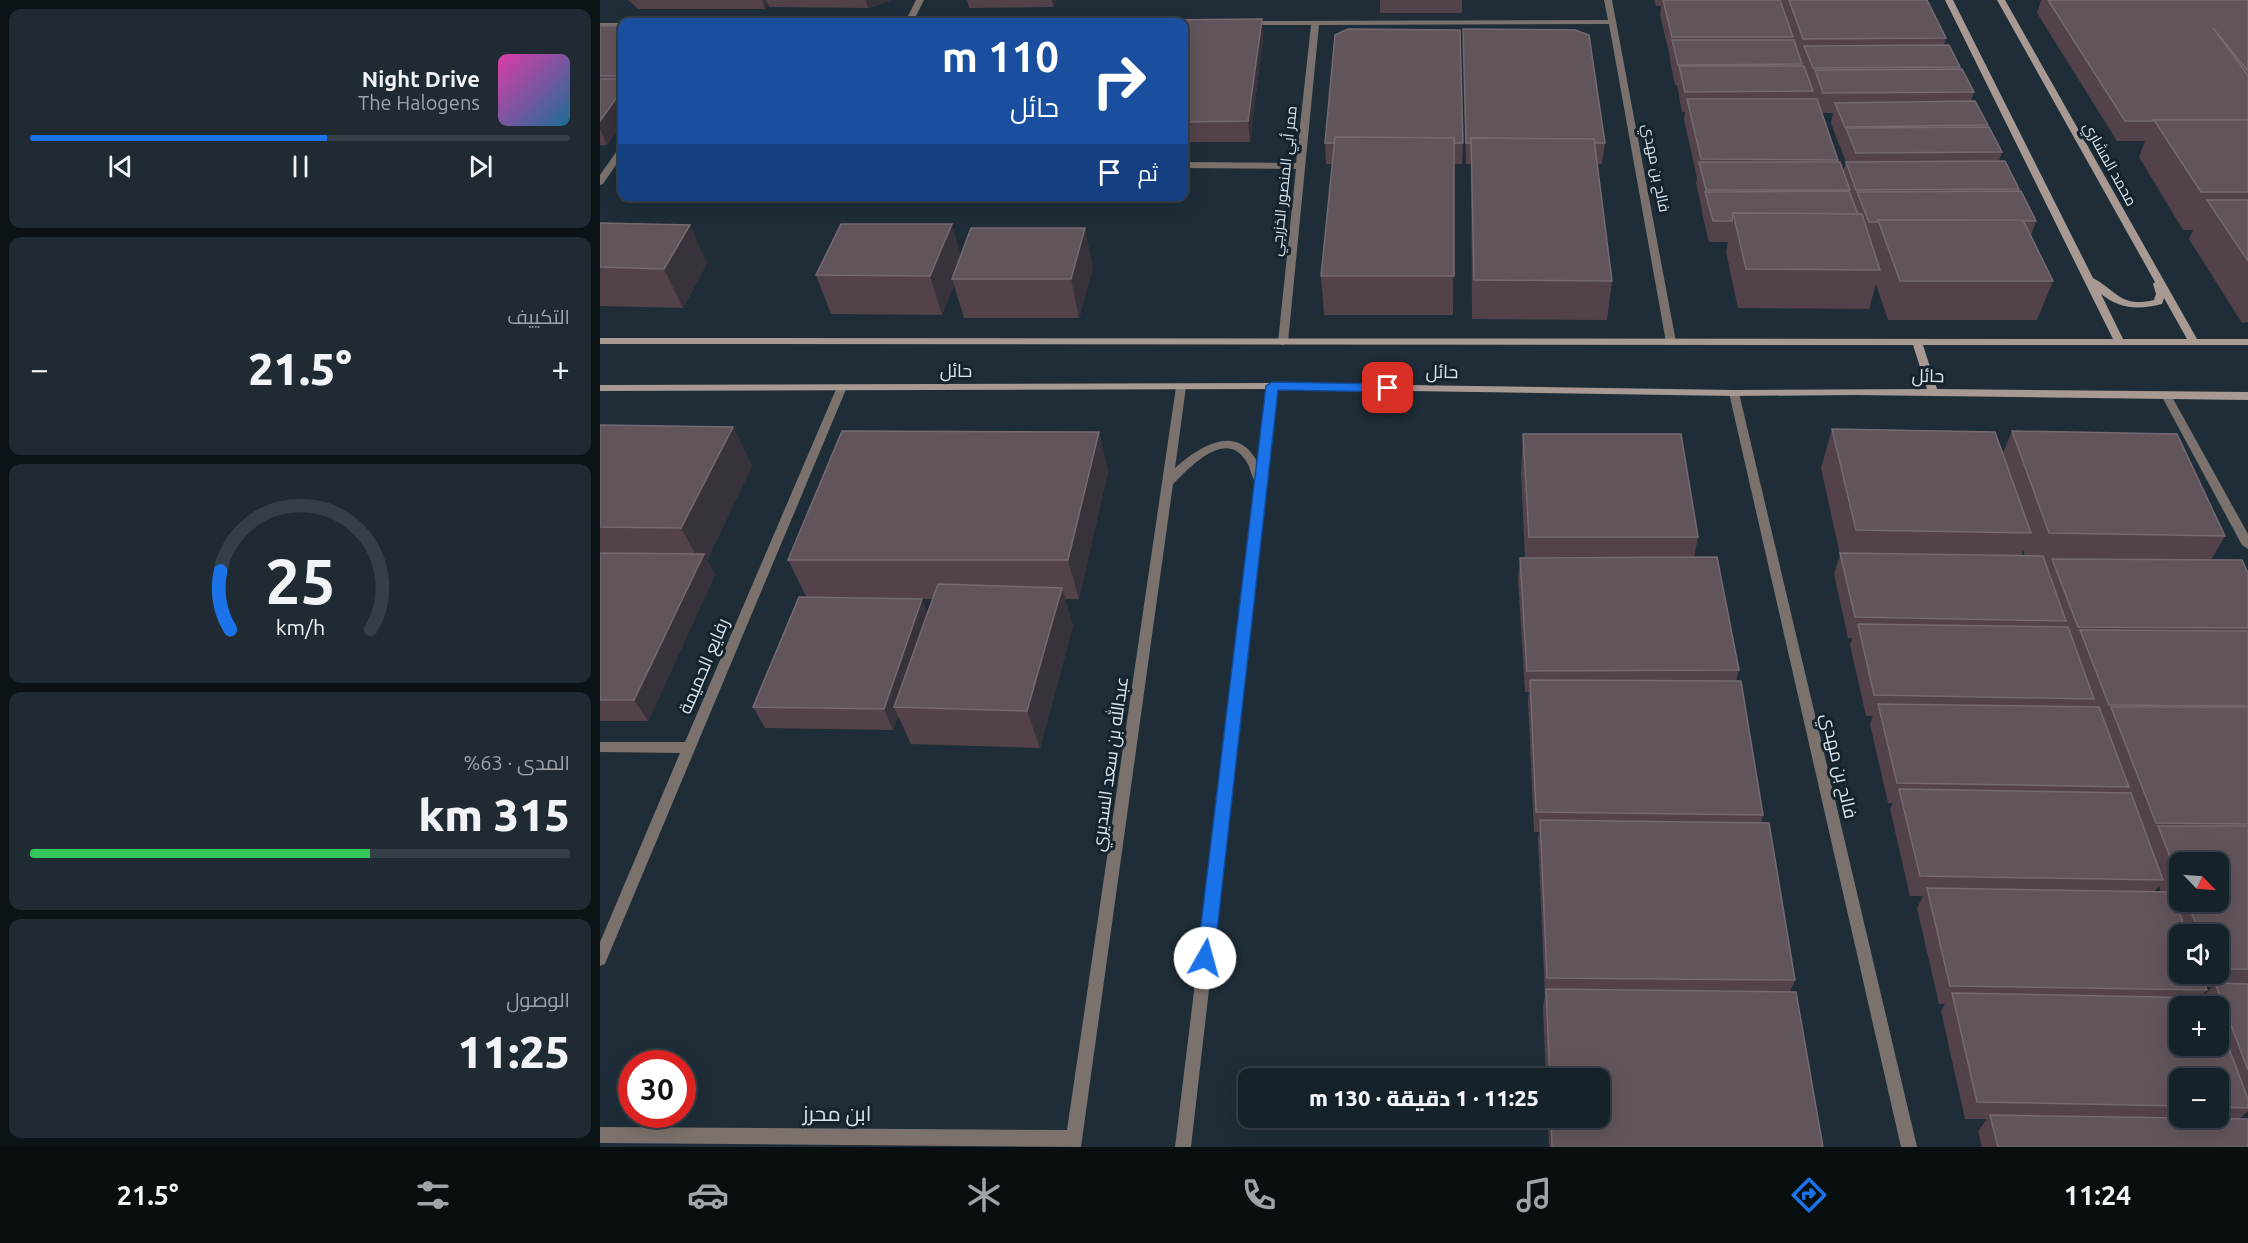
<!DOCTYPE html>
<html lang="ar">
<meta charset="utf-8">
<style>
body{margin:0;font-family:Ubuntu,Cairo,sans-serif;background:#1f2a32;color:#f1f3f6;direction:rtl;height:100vh;display:flex;flex-direction:column;font-size:22px;white-space:nowrap}
*{box-sizing:border-box;margin:0}
p{font-size:20px;color:#9ea4a8}
.icon{flex:none;width:33px;height:33px;fill:none;stroke:currentColor;stroke-width:2;stroke-linecap:round;stroke-linejoin:round}
.map{position:relative;flex:1;overflow:hidden;direction:ltr}
.sheet{display:flex;flex-direction:column;gap:9px;padding:9px;background:#0c1317;width:600px}
.sheet>*{flex:none}
.guide{position:absolute;left:18px;top:18px;width:570px;height:183px;border-radius:12px;box-shadow:0 6px 24px #0002,0 0 0 2px #353f47;direction:rtl;background:#1a4fa0;color:#fff;overflow:hidden}
.needle{width:39px;rotate:115deg}
.tools{position:absolute;left:1569px;top:852px;display:grid;gap:12px}
.tools a{display:grid;place-items:center;width:60px;height:60px;border-radius:12px;background:#16222a;box-shadow:0 6px 24px #0002,0 0 0 2px #353f47;font-size:30px}
.speed{position:absolute;left:18px;top:1050px;display:flex;gap:12px;font-size:30px;font-weight:700;text-align:center}
.speed>*{display:grid;place-content:center;width:78px;height:78px;border-radius:50%;background:#16222a;box-shadow:0 6px 24px #0002,0 0 0 2px #353f47;line-height:1}
.speed .limit{border:9px solid #d22;background:#fff;color:#111}
.pin{position:absolute;display:grid;place-items:center;width:51px;height:51px;color:#fff;margin:-26px;border-radius:12px;box-shadow:0 3px 9px #0006}
.me{position:absolute;width:66px;margin:-33px;rotate:7deg;stroke-linejoin:round;filter:drop-shadow(0 0 4px #0008)}
.turn{display:flex;align-items:center;gap:21px;height:126px;padding:0 30px;font-size:27px}
.turn .icon{width:78px;height:78px;stroke-width:2.5}
.turn b{display:block;font-size:42px;line-height:51px}
.then{display:flex;align-items:center;height:57px;padding:0 30px;background:#0003;gap:12px;font-size:22px}
.big{font-size:45px;font-weight:800;line-height:1.1}
.sheet .widget{flex:1;display:flex;flex-direction:column;justify-content:center;gap:9px;min-width:0;padding:0 21px;border-radius:12px;background:#1f2a32}
.sheet .dial{align-items:center;gap:0}
.dial svg{height:156px;overflow:visible;fill:none;stroke:#353f47;stroke-width:7;stroke-linecap:round;text-anchor:middle}
.dial text{fill:#f1f3f6;stroke:none}
.song{display:flex;align-items:center;gap:18px}
.cover{width:72px;height:72px;border-radius:9px;background:linear-gradient(135deg,hsl(320 70% 55%),hsl(200 70% 35%))}
.played{height:6px;border-radius:3px;background:linear-gradient(90deg,#1a73e8 55%,#353f47 55%)}
.keys{display:flex;justify-content:space-around;direction:ltr}
.heat{display:flex;justify-content:space-between;align-items:center;font-size:33px;direction:ltr}
.charge{height:9px;border-radius:4px;background:linear-gradient(90deg,#34c759 63%,#353f47 0)}
.trip{position:absolute;left:638px;top:1068px;width:372px;height:60px;border-radius:12px;background:#16222a;box-shadow:0 6px 24px #0002,0 0 0 2px #353f47;font-weight:800;line-height:60px;text-align:center;direction:rtl}
.menu{display:flex;height:96px;justify-content:space-around;align-items:center;background:#090e11;color:#9ea4a8}
.menu .icon{width:42px;height:42px}
.menu .on{color:#1a73e8}
.menu b{font-size:27px;color:#f1f3f6}
main{display:flex;flex:1;min-height:0}
.map>svg:first-child{display:block}
.lines{fill:none;stroke-linecap:round;stroke-linejoin:round}
.street{fill:#7b726d;fill-rule:evenodd}
.secondary{fill:#a89a92;fill-rule:evenodd}
.wall{fill:#534249;fill-rule:evenodd}
.shaded-wall{fill:#38323b}
.building{fill:#62545b;stroke:#756a72;stroke-width:1.5}
.route{fill:#1a73e8;stroke:#114b97;stroke-width:1.5}
.labels{text-anchor:middle;stroke-width:6;stroke-linejoin:round;paint-order:stroke}
.far-street-label{font-size:15px;fill:#dbe5ec;stroke:#14232e}
.street-label{font-size:18px;fill:#dbe5ec;stroke:#14232e}
.near-street-label{font-size:21px;fill:#dbe5ec;stroke:#14232e}
</style>
<main>
<div class="map">
<svg width="1648" height="1147" viewBox="0 0 1648 1147">
<rect width="100%" height="100%" fill="#1e2d38"/>
<g class="lines">
<!-- street -->
<g class="street">
<polygon points="316,0 324,0 313,22 305,22"/>
<polygon points="1004,0 1012,0 1076,342 1075,344 1071,345 1066,342 1009,24 719,25 688,342 683,345 679,344 678,342 696,169 584,168 584,162 696,163 711,25 647,25 643,23 644,21 1008,20"/>
<rect x="0" y="23" width="22" height="4"/>
<polygon points="22,147 22,156 3,184 0,185 0,175 19,148"/>
<path d="M673,383L678,386L591,1147H575L656,483C651,477 651,468 646,461C626,428 590,467 573,484L481,1147L0,1143V1127L467,1130L576,387L581,384L586,387L575,468C600,446 637,422 658,463L668,386Z"/>
<polygon points="242,384 247,387 7,959 5,964 0,966 0,942 80,753 0,752 0,742 85,742 237,387"/>
<polygon points="1134,390 1139,393 1317,1147 1301,1147 1129,393"/>
<polygon points="1566,391 1571,395 1648,534 1648,549 1642,545 1561,395"/>
</g>
<!-- secondary -->
<path class="secondary" d="M1345,0H1353L1493,278C1517,291 1521,308 1554,300L1556,294L1553,284L1555,282L1397,0H1405L1597,339H1648V345H1323L1337,389L1648,392V400L1255,395L1134,396L673,389L0,391V385L673,383L1134,390L1327,389L1313,345L0,344V338L1513,339ZM1501,294C1520,309 1538,310 1562,304L1564,298L1587,339H1523Z"/>
</g>
<!-- wall -->
<g class="wall">
<polygon points="28,0 290,0 289,1 268,8 169,7 168,4 165,9 38,9"/>
<polygon points="367,0 456,0 453,7 369,8"/>
<rect x="780" y="0" width="82" height="13"/>
<path d="M1054,0H1327L1346,38L1344,45L1360,67L1359,69L1374,92L1371,101L1388,125V127L1402,152L1399,161L1419,189V191L1436,221L1431,236L1453,281L1437,320H1288L1276,284L1269,309L1138,308L1126,252L1128,242H1109L1102,213V210L1096,183L1097,178L1084,120L1085,112H1082L1077,85H1075L1070,60V57L1060,15L1061,6H1056ZM1222,113H1233L1231,123L1240,147H1241V149L1246,162L1243,172L1237,162L1238,160Z"/>
<polygon points="1441,0 1648,0 1648,322 1642,323 1589,239 1593,230 1583,230 1539,157 1545,141 1517,141 1437,13"/>
<polygon points="662,19 663,39 650,142 584,142 584,22"/>
<polygon points="0,26 22,26 22,124 7,145 0,145"/>
<polygon points="863,29 1005,143 1002,164 997,164 1012,281 1007,320 872,319 871,164 866,164 863,49"/>
<polygon points="725,143 863,143 862,164 854,164 853,315 724,315 721,276 733,164 726,164"/>
<polygon points="0,223 107,263 83,308 0,306"/>
<polygon points="361,257 493,267 479,318 364,318 354,285 342,315 231,314 216,275"/>
<polygon points="0,425 133,427 152,466 107,560 115,575 48,721 0,721"/>
<path d="M1232,429L1403,453L1412,431L1625,536L1611,560L1648,573V1112H1647L1639,1119L1648,1147H1382L1378,1131L1387,1119H1365L1341,1011L1345,1004H1339L1317,908L1323,896H1310L1290,809L1293,803H1288L1270,724L1273,716H1266L1250,645L1252,638H1248L1234,574L1240,555L1221,468ZM1423,550L1425,556H1421ZM1580,862L1618,902H1580ZM1559,886L1561,892H1554ZM1580,934H1618V974H1580ZM1606,987H1612L1602,997H1601L1607,990ZM1580,1006H1618V1046ZM1580,1078H1618V1118H1580Z"/>
<path d="M499,432L508,471L479,599H465L473,626L440,748L311,744L298,716L293,730L165,728L153,707L207,598L188,560ZM256,598L332,599L327,613Z"/>
<polygon points="923,434 1098,537 1094,558 1139,670 1136,681 1163,815 1161,823 1195,980 1190,992 1223,1147 949,1147 948,1118 999,1118 999,1078 946,1078 943,1007 945,996 938,840 939,832 934,832 928,700 929,692 925,692 918,579 920,558 925,558 921,473"/>
</g>
<!-- shaded-wall -->
<g class="shaded-wall">
<polygon points="162,0 166,0 168,4 165,9"/>
<polygon points="266,0 290,0 289,1 268,8"/>
<polygon points="452,0 456,0 453,7"/>
<polygon points="662,19 663,39 650,142 648,121"/>
<polygon points="22,90 22,124 7,145 0,129 0,121"/>
<polygon points="352,224 363,263 352,279 354,285 342,315 330,276"/>
<polygon points="90,225 107,263 83,308 64,269"/>
<polygon points="485,228 493,267 479,318 471,279"/>
<polygon points="133,427 152,466 107,560 115,575 48,721 34,700 100,562 81,528"/>
<polygon points="499,432 508,471 479,599 468,560"/>
<polygon points="462,588 473,626 440,748 427,711"/>
<polygon points="322,599 330,620 294,707 298,716 293,730 284,709"/>
</g>
<!-- building -->
<g class="building">
<polygon points="1063,0 1180,0 1193,37 1072,37"/>
<polygon points="1189,0 1327,0 1346,38 1203,39"/>
<polygon points="1448,0 1648,0 1648,71 1613,28 1648,75 1648,120 1554,120 1555,121 1525,121"/>
<polygon points="662,19 648,121 584,122 584,22 555,22 556,20"/>
<polygon points="551,20 551,22 445,22 445,21"/>
<polygon points="442,21 442,22 336,22"/>
<rect x="0" y="26" width="22" height="50"/>
<polygon points="748,29 860,30 863,143 854,143 854,138 735,137 735,143 725,143 735,35"/>
<polygon points="863,29 975,30 989,35 1005,143 995,143 994,139 871,138 871,143 866,143"/>
<polygon points="1072,40 1194,40 1202,64 1078,65"/>
<polygon points="1349,45 1360,67 1213,68 1204,46"/>
<polygon points="1079,66 1204,66 1213,91 1085,92"/>
<polygon points="1362,69 1374,92 1223,93 1215,70"/>
<polygon points="0,79 22,79 22,90 0,121"/>
<polygon points="1087,99 1217,99 1238,160 1101,159"/>
<polygon points="1375,101 1388,125 1245,127 1235,103"/>
<polygon points="1554,120 1648,120 1648,192 1601,192"/>
<polygon points="1389,127 1402,152 1256,153 1246,128"/>
<polygon points="735,137 854,138 854,276 721,276"/>
<polygon points="871,138 994,139 1012,281 874,280"/>
<polygon points="1405,161 1419,189 1256,190 1246,162"/>
<polygon points="1099,162 1240,162 1250,190 1106,190"/>
<polygon points="1249,191 1258,214 1133,213 1132,221 1113,221 1105,192"/>
<polygon points="1421,191 1436,221 1278,220 1278,222 1269,222 1257,192"/>
<polygon points="1607,200 1648,200 1648,261"/>
<polygon points="1133,213 1262,214 1280,270 1146,269"/>
<polygon points="1278,220 1423,220 1453,281 1300,281"/>
<polygon points="0,223 90,225 64,269 0,267"/>
<polygon points="241,224 352,224 330,276 216,275"/>
<polygon points="371,228 485,228 471,279 352,279"/>
<polygon points="0,425 133,427 81,528 0,527"/>
<polygon points="1232,429 1395,432 1431,533 1256,530"/>
<polygon points="242,431 499,432 468,560 188,560"/>
<polygon points="1412,431 1577,434 1625,536 1449,533"/>
<polygon points="923,434 1081,434 1098,537 929,537"/>
<polygon points="0,553 104,554 34,700 0,700"/>
<polygon points="1240,553 1443,556 1466,621 1255,617"/>
<polygon points="1117,557 1139,670 927,671 920,558"/>
<polygon points="1452,559 1642,560 1648,573 1648,628 1478,627"/>
<polygon points="338,584 462,588 427,711 294,707"/>
<polygon points="199,597 322,599 284,709 153,707"/>
<polygon points="1258,624 1468,627 1494,699 1274,695"/>
<polygon points="1480,630 1648,631 1648,706 1509,705"/>
<polygon points="930,680 1141,681 1163,815 936,812"/>
<polygon points="1278,704 1499,707 1529,787 1297,783"/>
<polygon points="1511,707 1648,707 1648,824 1556,823"/>
<polygon points="1299,789 1531,793 1563,880 1320,876"/>
<polygon points="940,820 1169,823 1195,980 947,978"/>
<polygon points="1558,826 1648,826 1648,969 1618,969 1618,934 1600,934 1587,902 1618,902 1618,862 1580,862 1580,882"/>
<polygon points="1327,888 1572,892 1587,934 1580,934 1580,974 1601,974 1607,990 1350,986"/>
<polygon points="1615,983 1648,984 1648,1070"/>
<polygon points="946,989 1196,992 1223,1147 952,1147 951,1118 999,1118 999,1078 950,1078"/>
<polygon points="1352,993 1610,998 1614,1006 1580,1006 1580,1046 1618,1046 1618,1019 1648,1099 1648,1108 1618,1107 1618,1078 1580,1078 1580,1106 1377,1102"/>
<polygon points="1390,1115 1648,1119 1648,1147 1398,1147"/>
</g>
<!-- route -->
<polygon class="route" points="672,382 788,384 794,388 788,392 678,390 614,958 611,963 605,965 599,963 597,958 666,386"/>
<g class="labels">
<!-- far-street labels -->
<g class="far-street-label">
<text transform="translate(1510 164) rotate(61)" y="5">محمد المشاري</text>
<text transform="translate(1056 168) rotate(79)" y="5">فالح بن مهدي</text>
<text transform="translate(684 181) rotate(-84)" y="5">ممر أبي المنصور الخزرجي</text>
</g>
<!-- street labels -->
<g class="street-label">
<text x="356" y="377">حائل</text>
<text transform="translate(842 372) rotate(1)" y="6">حائل</text>
<text transform="translate(1328 376) rotate(1)" y="6">حائل</text>
<text transform="translate(104 666) rotate(-67)" y="6">رفايع الحميمة</text>
<text transform="translate(510 764) rotate(-82)" y="6">عبدالله بن سعد السديري</text>
<text transform="translate(1239 766) rotate(77)" y="6">فالح بن مهدي</text>
</g>
<!-- near-street labels -->
<g class="near-street-label">
<text x="237" y="1121">ابن محرز</text>
</g>
</g>
</svg>
<div class="tools">
<a><svg class="needle" viewBox="-14 -14 28 28"><path d="M0-13l5 13h-10z" fill="#e53935"/><path d="M0 13l5-13h-10z" fill="#9ea4a8"/></svg></a>
<a><svg class="icon" aria-label="sound" viewBox="0 0 24 24"><path d="M4 9h4l5-4v14l-5-4H4zM17 9q2 3 0 6"/></svg></a>
<a>+</a>
<a>−</a>
</div>
<div class="speed"><div class="limit">30</div></div>
<div class="pin" style="left:788px;top:388px;background:#d93025"><svg class="icon" aria-label="arrive" viewBox="0 0 24 24"><path d="M6 21V4h12l-3 4 3 4H6"/></svg></div>
<svg class="me" style="left:605px;top:958px" viewBox="-20 -20 40 40"><circle r="19" fill="#fff"/><path d="M0-13L10 11 0 6-10 11z" fill="#1a73e8"/></svg>
<div class="trip">11:25 · 1 دقيقة · 130 m</div>
<div class="guide">
<div class="turn"><svg class="icon" aria-label="right" viewBox="0 0 24 24"><path d="M7 20v-9h11M14 6l5 5-5 5"/></svg><div><b>110 m</b>حائل</div></div>
<div class="then">ثم<svg class="icon" aria-label="arrive" viewBox="0 0 24 24"><path d="M6 21V4h12l-3 4 3 4H6"/></svg></div>
</div>
</div>
<section class="sheet">
<div class="widget">
<div class="song"><i class="cover"></i><div><b>Night Drive</b><p>The Halogens</p></div></div>
<div class="played"></div>
<div class="keys"><svg class="icon" aria-label="previous" viewBox="0 0 24 24"><path d="M18 5L8 12l10 7zM5 5v14"/></svg><svg class="icon" aria-label="pause" viewBox="0 0 24 24"><path d="M8 5v14M16 5v14"/></svg><svg class="icon" aria-label="next" viewBox="0 0 24 24"><path d="M6 5l10 7-10 7zM19 5v14"/></svg></div>
</div>
<div class="widget"><p>التكييف</p>
<div class="heat"><a>−</a><b class="big">21.5°</b><a>+</a></div>
</div>
<div class="widget dial"><svg viewBox="0 0 100 80">
<path d="M14 69A42 42 0 1 1 86 69"/>
<path d="M14 69A42 42 0 0 1 9 39" stroke="#1a73e8"/>
<text x="50" y="56" font-size="32" font-weight="700">25</text>
<text x="50" y="72" font-size="11">km/h</text>
</svg></div>
<div class="widget"><p>المدى · 63%</p><b class="big">315 km</b><div class="charge"></div></div>
<div class="widget"><p>الوصول</p><b class="big">11:25</b></div>
</section>
</main>
<nav class="menu">
<b>11:24</b>
<svg class="icon on" aria-label="directions" viewBox="0 0 24 24"><path d="M12 3l9 9-9 9-9-9zM9 14v-3h6M13 9l2 2-2 2"/></svg>
<svg class="icon" aria-label="music" viewBox="0 0 24 24"><path d="M9 18V5l10-2v13"/><circle cx="6" cy="18" r="3"/><circle cx="16" cy="16" r="3"/></svg>
<svg class="icon" aria-label="phone" viewBox="0 0 24 24"><path d="M5 4h4l2 5-3 2q2 4 5 5l2-3 5 2v4C11 20 4 13 5 4z"/></svg>
<svg class="icon" aria-label="climate" viewBox="0 0 24 24"><path d="M12 3v18M4 7l16 10M4 17L20 7"/></svg>
<svg class="icon" aria-label="car" viewBox="0 0 24 24"><path d="M5 17H2v-5l4-1 3-4h7l3 4 3 1v5h-3M9 17h6M6 11h13"/><circle cx="7" cy="17" r="2"/><circle cx="17" cy="17" r="2"/></svg>
<svg class="icon" aria-label="filters" viewBox="0 0 24 24"><path d="M4 7h16M4 17h16"/><circle cx="9" cy="7" r="2"/><circle cx="15" cy="17" r="2"/></svg>
<b>21.5°</b>
</nav>
